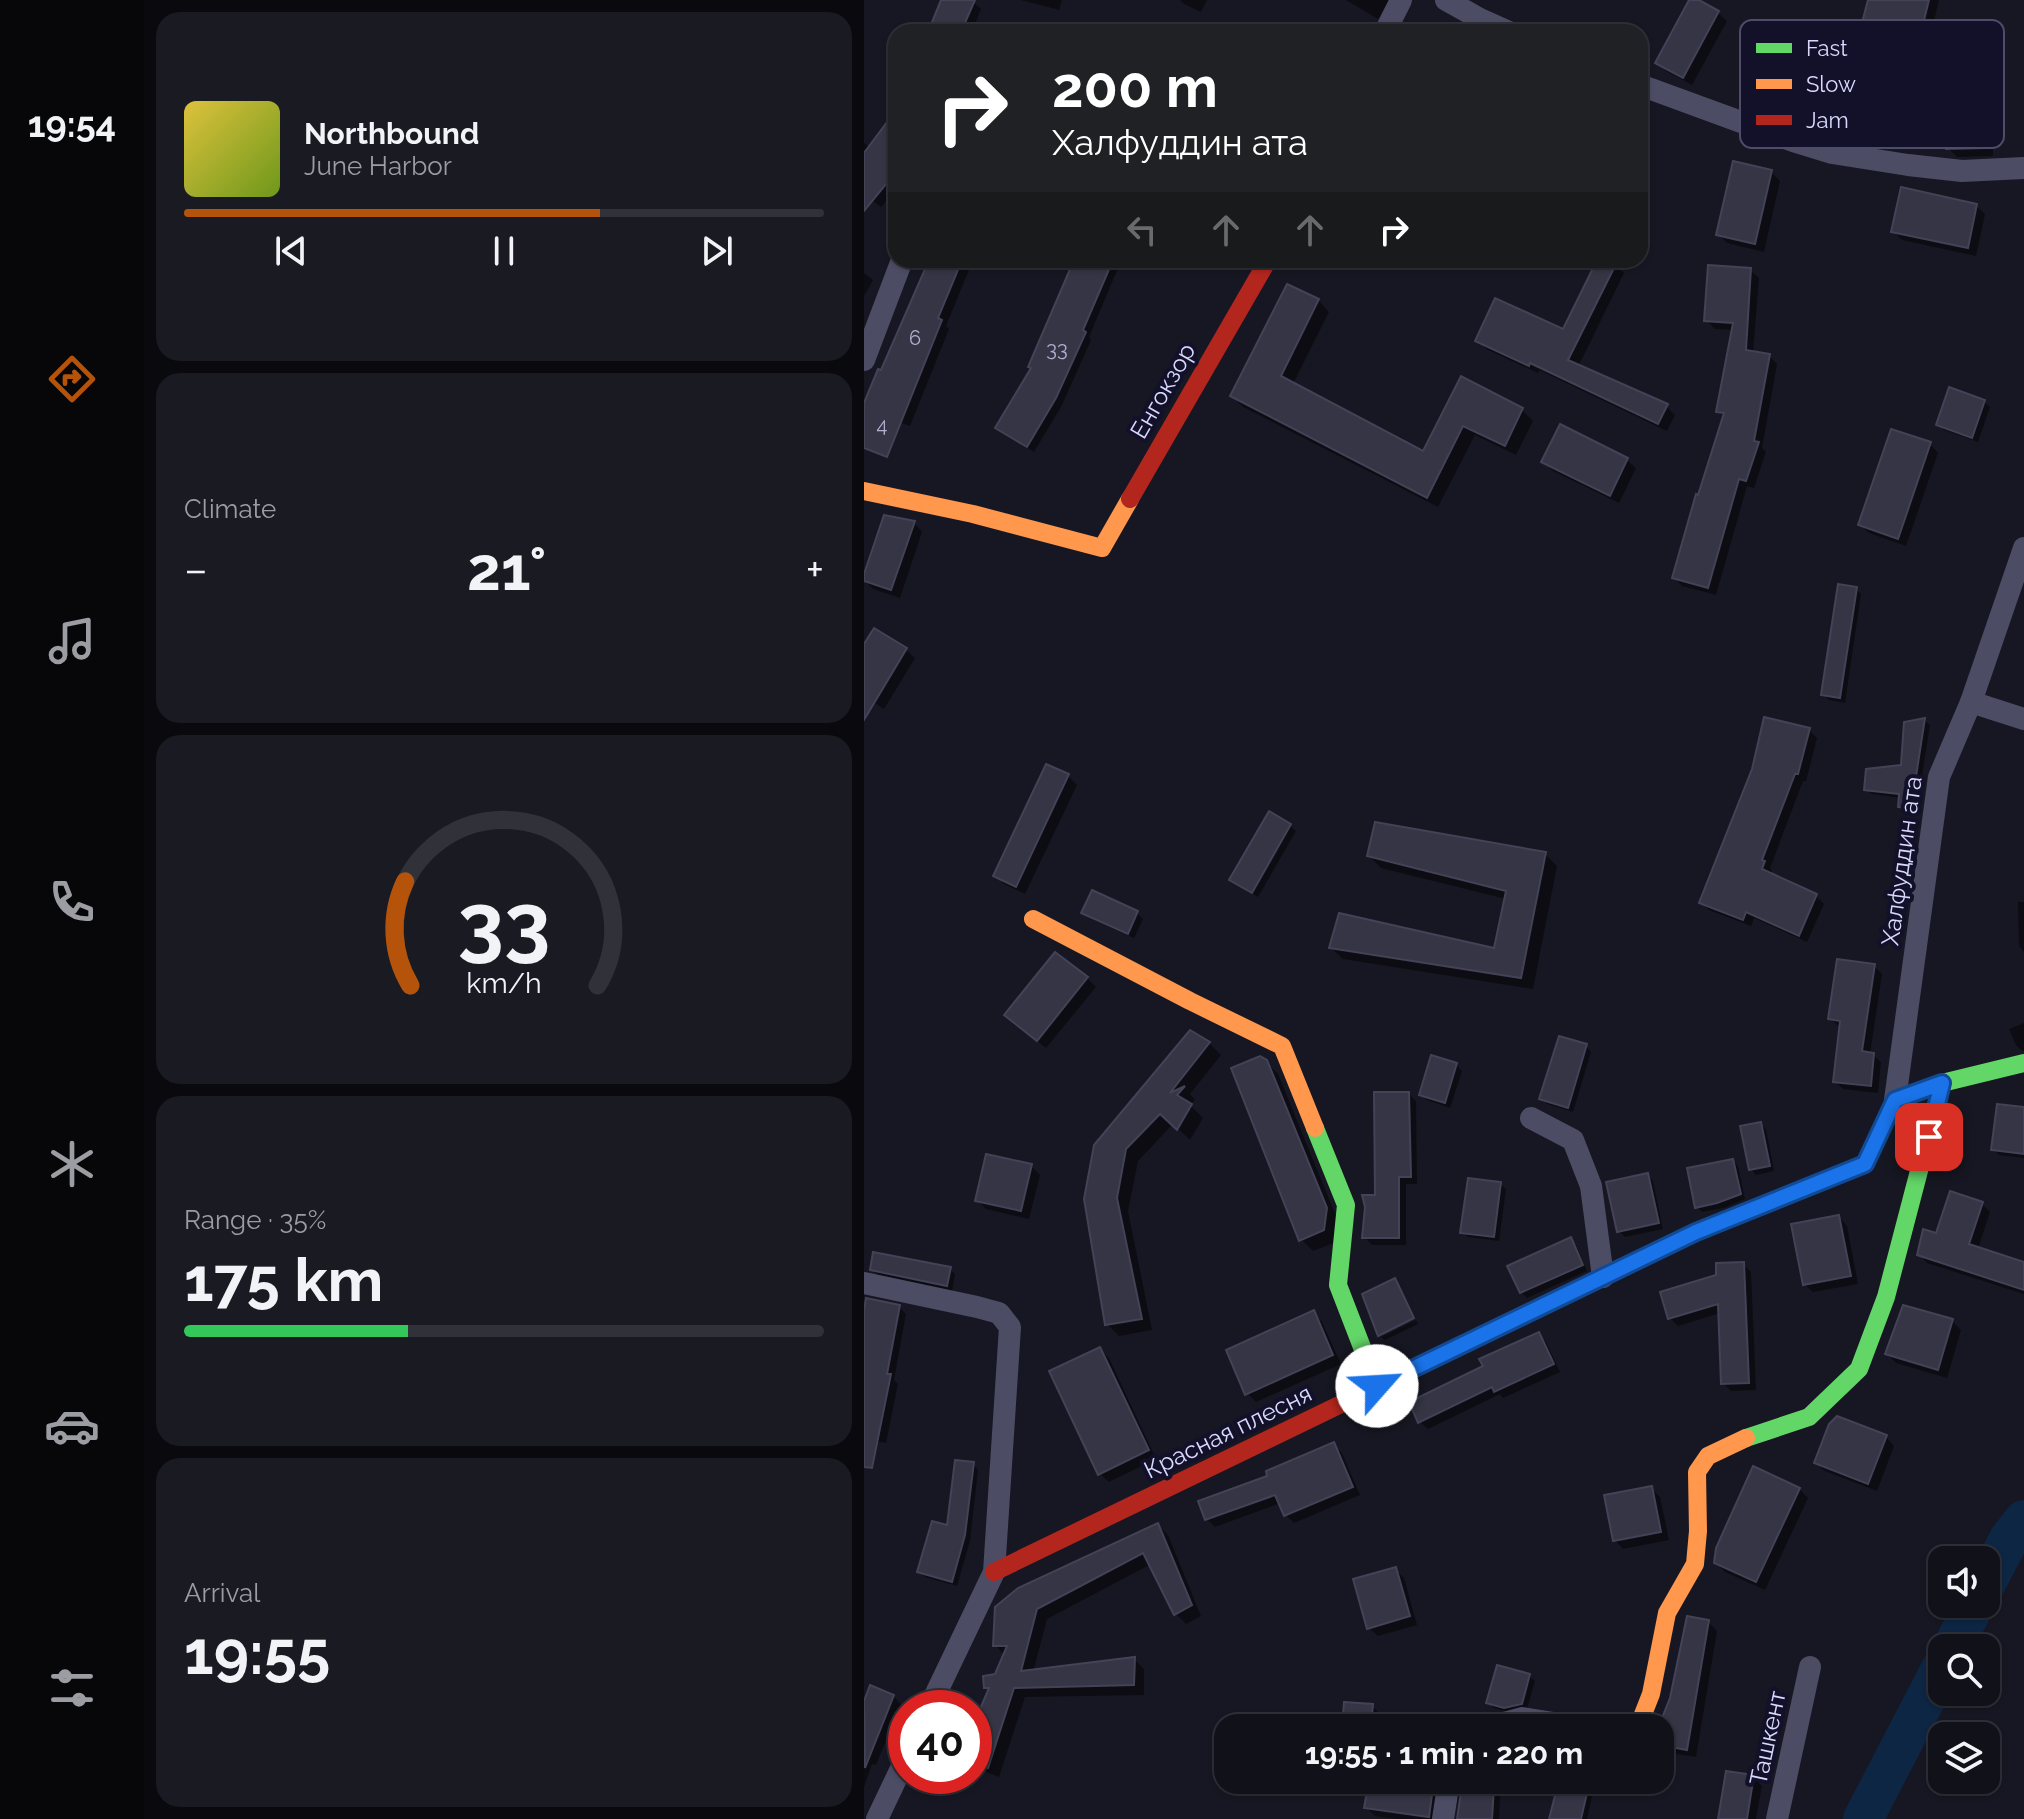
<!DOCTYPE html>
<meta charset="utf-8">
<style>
body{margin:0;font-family:Raleway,sans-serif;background:#1a1a23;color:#f1f3f6;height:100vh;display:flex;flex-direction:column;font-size:30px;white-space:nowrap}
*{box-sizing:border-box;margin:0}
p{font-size:26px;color:#9c9da2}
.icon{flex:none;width:44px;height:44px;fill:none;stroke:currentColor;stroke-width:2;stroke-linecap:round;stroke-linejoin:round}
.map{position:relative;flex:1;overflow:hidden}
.sheet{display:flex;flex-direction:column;gap:12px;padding:12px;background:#09090e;width:720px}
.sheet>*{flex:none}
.top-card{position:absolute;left:24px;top:24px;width:760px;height:244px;border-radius:24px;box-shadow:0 2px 6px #0004,0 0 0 2px #303139;background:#202124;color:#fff;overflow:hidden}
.buttons{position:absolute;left:1064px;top:1546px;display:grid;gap:16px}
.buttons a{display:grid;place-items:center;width:72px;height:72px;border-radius:16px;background:#11111a;box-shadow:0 2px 6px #0004,0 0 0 2px #303139;font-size:40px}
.speed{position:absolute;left:24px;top:1690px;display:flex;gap:16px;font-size:40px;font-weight:700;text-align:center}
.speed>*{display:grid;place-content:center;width:104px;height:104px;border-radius:50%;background:#11111a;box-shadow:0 2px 6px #0004,0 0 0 2px #303139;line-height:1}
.speed .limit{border:12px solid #d22;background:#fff;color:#111}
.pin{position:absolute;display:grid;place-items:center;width:68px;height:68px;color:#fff;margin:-34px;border-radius:16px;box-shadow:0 4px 12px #0006}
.me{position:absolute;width:88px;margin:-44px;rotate:64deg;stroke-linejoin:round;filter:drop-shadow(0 0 6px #0008)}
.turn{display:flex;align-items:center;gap:28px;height:168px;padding:0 32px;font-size:36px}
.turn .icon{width:104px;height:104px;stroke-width:2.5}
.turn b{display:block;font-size:56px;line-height:68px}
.lanes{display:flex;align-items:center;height:76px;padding:0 32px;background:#0003;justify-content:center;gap:40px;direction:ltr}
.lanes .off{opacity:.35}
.big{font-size:60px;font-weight:700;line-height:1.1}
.sheet .widget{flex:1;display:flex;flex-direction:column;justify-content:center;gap:12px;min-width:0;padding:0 28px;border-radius:24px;background:#1a1a23}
.sheet .dial{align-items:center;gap:0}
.dial svg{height:208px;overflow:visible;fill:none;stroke:#303139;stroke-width:7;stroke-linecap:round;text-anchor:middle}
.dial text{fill:#f1f3f6;stroke:none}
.song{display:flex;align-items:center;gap:24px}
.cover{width:96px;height:96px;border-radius:12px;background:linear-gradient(135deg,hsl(50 70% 55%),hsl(80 70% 35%))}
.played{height:8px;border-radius:4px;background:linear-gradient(90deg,#b45309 65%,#303139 65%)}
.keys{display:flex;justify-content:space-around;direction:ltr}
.heat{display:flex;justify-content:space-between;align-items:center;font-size:44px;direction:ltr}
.charge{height:12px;border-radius:6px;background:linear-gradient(90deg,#34c759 35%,#303139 0)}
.trip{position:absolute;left:350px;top:1714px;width:460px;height:80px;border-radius:24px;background:#11111a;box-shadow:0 2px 6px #0004,0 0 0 2px #303139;font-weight:700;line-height:80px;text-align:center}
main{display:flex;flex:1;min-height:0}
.tab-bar{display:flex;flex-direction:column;width:144px;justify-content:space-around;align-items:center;background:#07070a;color:#9c9da2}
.tab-bar .icon{width:56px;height:56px}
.tab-bar .selected{color:#b45309}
.tab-bar b{font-size:36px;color:#f1f3f6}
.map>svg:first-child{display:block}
.shadow{fill:#0007}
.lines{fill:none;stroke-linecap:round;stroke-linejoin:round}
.river{stroke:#0d2644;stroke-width:40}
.building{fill:#353545;stroke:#434257;stroke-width:2}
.street{stroke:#4c4d64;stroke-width:22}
.fast{stroke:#63d668;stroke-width:18}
.slow{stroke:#ff974d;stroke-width:18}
.jam{stroke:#b3261e;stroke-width:18}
.route-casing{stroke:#114b97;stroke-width:20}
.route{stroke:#1a73e8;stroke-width:14}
.labels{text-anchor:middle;stroke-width:8;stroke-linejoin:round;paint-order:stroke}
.number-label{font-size:20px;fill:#b0b0d0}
.street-label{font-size:24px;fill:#d9d9fe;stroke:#121129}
.key{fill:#121129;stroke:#4e4d69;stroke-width:2}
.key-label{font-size:22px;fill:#d9d9fe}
</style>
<main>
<nav class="tab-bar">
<b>19:54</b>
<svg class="icon selected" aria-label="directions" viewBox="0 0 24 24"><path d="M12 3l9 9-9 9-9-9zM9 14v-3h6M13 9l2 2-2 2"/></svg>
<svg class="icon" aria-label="music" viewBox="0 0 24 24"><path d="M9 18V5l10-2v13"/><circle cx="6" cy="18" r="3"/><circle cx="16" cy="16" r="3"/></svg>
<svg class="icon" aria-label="phone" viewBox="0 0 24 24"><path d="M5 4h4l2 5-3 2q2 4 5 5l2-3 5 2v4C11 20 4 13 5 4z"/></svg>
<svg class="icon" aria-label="climate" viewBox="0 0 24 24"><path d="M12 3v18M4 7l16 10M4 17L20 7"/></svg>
<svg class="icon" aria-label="car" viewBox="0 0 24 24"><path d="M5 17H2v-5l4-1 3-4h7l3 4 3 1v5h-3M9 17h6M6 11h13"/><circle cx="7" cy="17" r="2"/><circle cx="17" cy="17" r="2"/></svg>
<svg class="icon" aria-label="filters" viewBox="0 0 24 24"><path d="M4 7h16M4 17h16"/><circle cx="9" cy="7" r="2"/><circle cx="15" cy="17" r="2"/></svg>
</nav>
<section class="sheet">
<div class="widget">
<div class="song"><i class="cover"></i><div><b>Northbound</b><p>June Harbor</p></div></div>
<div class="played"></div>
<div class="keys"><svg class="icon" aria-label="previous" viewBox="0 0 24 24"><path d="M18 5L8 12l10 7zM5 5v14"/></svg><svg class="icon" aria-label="pause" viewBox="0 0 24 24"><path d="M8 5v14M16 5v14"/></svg><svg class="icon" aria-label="next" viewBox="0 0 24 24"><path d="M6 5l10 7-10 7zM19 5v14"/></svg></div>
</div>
<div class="widget"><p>Climate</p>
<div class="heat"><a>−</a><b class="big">21°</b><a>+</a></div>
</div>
<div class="widget dial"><svg viewBox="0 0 100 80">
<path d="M14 69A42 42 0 1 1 86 69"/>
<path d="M14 69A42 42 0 0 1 12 29" stroke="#b45309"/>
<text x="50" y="56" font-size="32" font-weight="700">33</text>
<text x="50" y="72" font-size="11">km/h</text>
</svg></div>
<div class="widget"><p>Range · 35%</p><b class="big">175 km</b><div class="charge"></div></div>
<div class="widget"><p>Arrival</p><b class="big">19:55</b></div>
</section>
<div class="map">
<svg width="1160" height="1819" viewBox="0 0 1160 1819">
<rect width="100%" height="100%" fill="#171723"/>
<!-- shadow -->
<g class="shadow">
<polygon points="79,0 107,0 117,9 108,32 66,32"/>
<polygon points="157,0 198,0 195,10"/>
<polygon points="316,0 343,0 337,12 320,4"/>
<polygon points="482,0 525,0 514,19"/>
<polygon points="827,0 831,0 854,13 863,21 828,85 802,71 793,63"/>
<polygon points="1006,0 1075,0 1062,55 1006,42 998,33"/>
<polygon points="346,24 370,32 344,32"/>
<polygon points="1119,84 1128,93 1129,156 1093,157 1084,148"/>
<polygon points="32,114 32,189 17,207 0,194 0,143 6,148"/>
<polygon points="907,172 916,181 900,252 863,243 854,234"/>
<polygon points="1112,206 1121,214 1112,256 1038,240 1029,231"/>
<polygon points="67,260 109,260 82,326 85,329 46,426 9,413 18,373"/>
<polygon points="212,260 244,260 254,268 225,337 227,340 198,405 170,452 140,434 133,427 169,369"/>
<polygon points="735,260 742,260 751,264 760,273 714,367 802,406 811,415 803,431 675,370 674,373 622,349 614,340 700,332"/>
<polygon points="886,270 895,278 889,353 905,356 913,364 898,448 902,452 890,488 883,486 852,595 818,586 810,577 861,417 855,411 870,330 851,329 842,320"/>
<polygon points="0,273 9,280 0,296"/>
<polygon points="454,300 465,312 429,384 560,454 597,379 658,410 669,421 652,455 611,435 574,507 379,407 368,396"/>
<polygon points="1120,402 1126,407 1114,442 1080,430 1074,424"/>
<polygon points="697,427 763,460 772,468 755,503 689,471 680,462"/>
<polygon points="1066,444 1074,453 1042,546 1005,533 996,525"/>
<polygon points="50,523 58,532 36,598 9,589 0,580"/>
<polygon points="992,589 997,594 981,703 965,700 959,694"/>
<polygon points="0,648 42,650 51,658 20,709 11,703 0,723"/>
<polygon points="1060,720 1066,725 1052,813 1042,812 1037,806 1037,798 1008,794 1002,789 1039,767"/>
<polygon points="945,730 953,738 942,781 939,781 906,868 908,871 906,875 952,896 960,904 943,942 890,918 887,926 845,910 837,902"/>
<polygon points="183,766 204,776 213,785 161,894 140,884 131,875"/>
<polygon points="405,814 426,826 432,831 394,897 373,885 368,880"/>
<polygon points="681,854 693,866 669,989 479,959 467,948 631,951 642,899 517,868 505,856"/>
<polygon points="1154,902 1160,902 1160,952 1155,946"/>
<polygon points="220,912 273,913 279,919 270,938 225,918"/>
<polygon points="1010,966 1018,974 1006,1054 1009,1055 1017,1062 1014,1093 979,1089 971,1082 977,1026 974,1026 966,1018"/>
<polygon points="223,978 232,987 182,1048 152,1024"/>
<polygon points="1160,1023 1160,1051 1158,1051 1152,1045 1145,1029"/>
<polygon points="327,1033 345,1043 357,1055 326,1094 331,1100 326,1105 339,1118 326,1140 309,1124 274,1161 264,1211 288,1330 255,1336 243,1324 222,1199"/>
<polygon points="722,1046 727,1052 709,1112 683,1104 678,1098"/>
<polygon points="402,1062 414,1074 474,1221 472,1242 449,1251 437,1239"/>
<polygon points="592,1065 598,1071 586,1108 563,1100 557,1095"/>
<polygon points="545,1094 552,1101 553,1184 542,1184 542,1245 508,1245 500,1237"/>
<polygon points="1160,1109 1160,1158 1135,1155 1129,1149"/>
<polygon points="896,1124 902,1129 910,1171 892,1175 887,1169"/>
<polygon points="869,1161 874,1166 881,1199 860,1208 838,1212 833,1207"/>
<polygon points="167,1166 176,1175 165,1219 122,1209 113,1200"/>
<polygon points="784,1175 789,1181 799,1229 761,1237 755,1231"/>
<polygon points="636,1184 642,1189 635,1241 604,1237 598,1232"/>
<polygon points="1118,1204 1126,1212 1114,1249 1160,1264 1160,1294 1063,1263 1055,1254 1073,1236"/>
<polygon points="975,1217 983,1226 994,1284 949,1292 940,1284"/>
<polygon points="706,1240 712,1245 723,1271 663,1298 657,1292"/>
<polygon points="879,1264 887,1272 892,1390 867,1391 859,1383 856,1313 814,1326 806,1318 854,1276"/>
<polygon points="8,1269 86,1269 91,1274 88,1291 14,1275"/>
<polygon points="35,1307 42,1314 30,1380 34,1384 22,1443 0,1439 0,1322"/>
<polygon points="449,1313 458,1322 477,1364 392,1402 383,1393"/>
<polygon points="552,1320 554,1324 521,1340 517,1337"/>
<polygon points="1088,1321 1097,1330 1083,1378 1032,1363 1023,1354"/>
<polygon points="675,1334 682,1342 696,1372 639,1398 636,1394 564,1429 556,1422 621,1367"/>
<polygon points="236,1349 245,1358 292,1459 245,1482 236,1474"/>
<polygon points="1022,1437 1030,1446 1013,1491 961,1471 952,1463"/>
<polygon points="470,1445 478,1453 496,1495 430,1523 422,1515 417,1503 351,1527 343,1519 406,1477"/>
<polygon points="109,1464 114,1470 106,1541 93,1586 61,1577 56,1572 85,1527"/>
<polygon points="787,1488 796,1497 805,1540 759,1549 751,1540"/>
<polygon points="935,1489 944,1498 901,1590 861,1572 852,1563"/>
<polygon points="294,1525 304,1535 337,1616 322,1624 311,1613 287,1564 183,1619 169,1672 270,1659 280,1669 280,1695 161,1697 135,1777 110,1767 110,1728 126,1691 122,1687 132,1676 141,1656 131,1645 133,1608"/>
<polygon points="531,1569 540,1578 553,1625 514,1636 505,1628"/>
<polygon points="844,1622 853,1631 832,1757 800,1752 796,1748 795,1728"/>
<polygon points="665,1676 671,1681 663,1709 647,1713 630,1708 624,1703"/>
<polygon points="7,1688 29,1696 37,1704 12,1765 8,1764 0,1787 0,1706"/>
<polygon points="508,1706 514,1712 512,1728 480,1728"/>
<polygon points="889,1777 898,1786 892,1819 856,1819"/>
<polygon points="507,1780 576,1780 574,1819 533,1819 511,1816 502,1807"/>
<polygon points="697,1780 729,1780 731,1783 723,1819 688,1819"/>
<polygon points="629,1789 636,1797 635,1819 594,1819"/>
</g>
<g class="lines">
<!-- river -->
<g class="river">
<polyline points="1122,1583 1145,1539 1160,1520"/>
<polyline points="1088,1648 1111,1604"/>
<polyline points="999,1819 1078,1667"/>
</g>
</g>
<!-- building -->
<g class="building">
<polygon points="77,0 111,0 97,32 64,32"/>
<polygon points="825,0 835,0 855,11 819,78 791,63"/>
<polygon points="1004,0 1065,0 1053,48 995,34"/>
<polygon points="1120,82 1121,148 1082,149 1081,83"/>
<polygon points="32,110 32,172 0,211 0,153"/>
<polygon points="869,161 908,170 891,244 852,235"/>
<polygon points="1037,187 1113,204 1104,248 1027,232"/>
<polygon points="65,260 98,260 74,318 78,320 23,457 0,448 0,403 14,369 17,370"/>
<polygon points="210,260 249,260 219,330 222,332 192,398 163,447 131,428 167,368 164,367"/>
<polygon points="733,260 754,260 704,360 804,404 794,424 666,363 665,366 611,341 631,298 699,329"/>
<polygon points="844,265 887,268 882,350 906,354 890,441 895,442 882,481 875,479 844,588 808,578 832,494 834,495 860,413 852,412 869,323 840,321"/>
<polygon points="423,284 455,299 417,376 559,451 597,376 659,408 641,446 599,426 563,498 366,396"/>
<polygon points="1085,387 1121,400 1108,438 1072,425"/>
<polygon points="696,424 764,458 746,496 677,462"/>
<polygon points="1027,429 1067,442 1034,539 994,525"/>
<polygon points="20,515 51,521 27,590 0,581 0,574"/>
<polygon points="974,584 993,587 976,698 957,695"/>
<polygon points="10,628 43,648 0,720 0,644"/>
<polygon points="900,717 946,728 934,774 931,774 898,860 901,861 898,869 953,894 935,936 882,912 879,920 835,903 888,769"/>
<polygon points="1061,718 1047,809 1034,807 1035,794 1000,790 1002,769 1037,765 1040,722"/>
<polygon points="182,764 205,774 152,887 129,876"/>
<polygon points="405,811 427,824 388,893 365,880"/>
<polygon points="511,822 682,852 657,978 465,948 475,913 630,948 642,891 503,856"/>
<polygon points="228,890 274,911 264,934 217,913"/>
<polygon points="191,952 224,977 173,1041 140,1015"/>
<polygon points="973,959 1011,964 998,1051 1010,1053 1007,1086 969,1082 976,1021 964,1019"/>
<polygon points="326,1030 346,1042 306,1093 321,1086 313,1095 328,1104 313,1130 296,1114 262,1149 253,1198 278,1319 241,1325 220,1199 230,1145"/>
<polygon points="695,1036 723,1044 704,1108 675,1099"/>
<polygon points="567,1055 593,1063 581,1103 555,1095"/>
<polygon points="396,1056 403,1060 463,1208 460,1230 435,1241 367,1068"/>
<polygon points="510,1092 545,1092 547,1177 535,1177 535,1238 498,1238 501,1207 498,1195 511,1195"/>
<polygon points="1133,1104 1160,1107 1160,1154 1127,1150"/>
<polygon points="897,1122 906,1166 885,1170 876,1126"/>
<polygon points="122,1154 168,1164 157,1211 111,1201"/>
<polygon points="869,1159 877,1194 853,1203 831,1208 823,1168"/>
<polygon points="784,1173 795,1223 753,1232 742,1182"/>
<polygon points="604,1178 637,1182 630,1237 596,1233"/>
<polygon points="1086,1191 1119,1202 1105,1244 1160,1262 1160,1290 1053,1255 1059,1229 1072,1233"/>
<polygon points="975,1215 987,1276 939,1285 927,1224"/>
<polygon points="707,1237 719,1265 656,1293 643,1266"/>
<polygon points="9,1252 87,1267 83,1286 6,1270"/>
<polygon points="880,1262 885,1383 857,1384 854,1304 804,1319 796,1292 852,1275 852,1263"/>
<polygon points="531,1278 550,1318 514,1336 498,1294"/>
<polygon points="2,1298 36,1305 23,1374 27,1374 8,1468 0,1467 0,1310"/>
<polygon points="1039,1305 1089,1319 1074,1370 1021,1354"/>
<polygon points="450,1310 469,1355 381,1395 362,1350"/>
<polygon points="675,1332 690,1364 630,1392 628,1387 554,1423 545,1402 619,1366 615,1359"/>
<polygon points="236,1347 285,1450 234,1475 185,1371"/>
<polygon points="973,1416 1023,1435 1004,1484 950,1463 965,1424"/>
<polygon points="470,1442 489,1487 420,1516 411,1495 341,1520 334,1501 403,1476 402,1471"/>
<polygon points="91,1460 110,1462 101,1535 88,1582 53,1572 68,1521 83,1525"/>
<polygon points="889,1466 936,1488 892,1582 850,1563 852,1548"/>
<polygon points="788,1486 797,1532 749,1541 740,1495"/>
<polygon points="294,1523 328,1605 310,1615 279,1553 173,1609 157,1671 271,1657 270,1685 150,1688 124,1768 110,1762 110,1723 125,1688 120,1688 119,1676 131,1674 143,1646 129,1646 131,1607 154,1588"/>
<polygon points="532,1567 546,1616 503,1629 489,1579"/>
<polygon points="823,1616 845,1620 823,1750 796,1745 796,1728 794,1728 806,1698"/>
<polygon points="633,1665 666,1674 658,1704 640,1708 622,1703"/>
<polygon points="6,1685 30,1695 1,1768 0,1701"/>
<polygon points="480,1702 509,1704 507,1728 478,1728"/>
<polygon points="862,1771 890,1775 883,1819 854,1819"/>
<polygon points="505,1780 570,1780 565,1817 500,1808"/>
<polygon points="695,1780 726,1780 717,1819 685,1819"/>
<polygon points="598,1786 630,1787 628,1819 593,1819"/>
</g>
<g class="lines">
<!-- street -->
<g class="street">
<polyline points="582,0 616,19 645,32"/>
<polyline points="521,32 537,0"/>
<polyline points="776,85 929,141 968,153 1044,165 1098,171 1160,168"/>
<polyline points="0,360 38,260"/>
<polyline points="1107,702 1160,719"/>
<polyline points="1031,1100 1075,777 1107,702 1160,548"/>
<polyline points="667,1118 709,1140 727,1186 739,1277"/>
<polyline points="0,1283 113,1307 135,1313 146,1327 130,1572 65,1708"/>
<polyline points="621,1728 658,1718 721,1728"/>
<polyline points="13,1819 42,1758"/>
<polyline points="579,1819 585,1780"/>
<polyline points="913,1819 946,1667"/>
</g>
<!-- fast -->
<g class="fast">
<polyline points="451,1128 482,1205 474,1285 513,1386"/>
<polyline points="634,1328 832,1232 1001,1164 1031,1100 1078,1083 1160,1063"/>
<polyline points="882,1438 945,1417 995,1369 1022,1297 1078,1083"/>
</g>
<!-- slow -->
<g class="slow">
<polyline points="0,491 109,514 238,548 266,499"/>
<polyline points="169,919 326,1001 418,1046 451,1128"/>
<polyline points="771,1728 776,1722 787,1694 803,1613 831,1564 834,1531 833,1472 844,1456 882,1438"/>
</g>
<!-- jam -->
<g class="jam">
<polyline points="266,499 404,260"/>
<polyline points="130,1572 634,1328"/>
</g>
</g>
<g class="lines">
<defs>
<polyline id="route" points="513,1386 832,1232 1001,1164 1031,1100 1078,1083 1065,1137"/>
</defs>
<!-- route casing -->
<use href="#route" class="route-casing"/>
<!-- route -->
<use href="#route" class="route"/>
</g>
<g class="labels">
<!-- number labels -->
<g class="number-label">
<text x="51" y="345">6</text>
<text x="193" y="356">33</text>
<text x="18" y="432">4</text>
</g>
<!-- street labels -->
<g class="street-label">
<text transform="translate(299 391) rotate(-60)" y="8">Енгокзор</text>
<text transform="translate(1038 861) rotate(-82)" y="8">Халфуддин ата</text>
<text transform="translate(364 1432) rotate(-26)" y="8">Красная плесня</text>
<text transform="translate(904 1738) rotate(-78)" y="8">Ташкент</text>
</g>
</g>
<!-- legend -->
<rect x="876" y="20" width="264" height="128" rx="12" class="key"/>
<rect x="892" y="43" width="36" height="10" fill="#63d668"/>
<rect x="892" y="79" width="36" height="10" fill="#ff974d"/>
<rect x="892" y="115" width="36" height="10" fill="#b3261e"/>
<g class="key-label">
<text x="942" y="56">Fast</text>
<text x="942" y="92">Slow</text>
<text x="942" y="128">Jam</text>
</g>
</svg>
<div class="buttons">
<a><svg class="icon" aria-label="sound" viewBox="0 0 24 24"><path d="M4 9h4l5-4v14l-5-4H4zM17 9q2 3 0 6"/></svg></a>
<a><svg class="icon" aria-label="search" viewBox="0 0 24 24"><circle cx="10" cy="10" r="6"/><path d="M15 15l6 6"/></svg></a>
<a><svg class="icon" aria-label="layers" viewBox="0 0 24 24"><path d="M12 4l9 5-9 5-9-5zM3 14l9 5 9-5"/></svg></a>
</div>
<div class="speed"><div class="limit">40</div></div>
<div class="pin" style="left:1065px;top:1137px;background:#d93025"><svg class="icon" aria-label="arrive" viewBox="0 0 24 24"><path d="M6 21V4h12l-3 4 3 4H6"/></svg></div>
<svg class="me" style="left:513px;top:1386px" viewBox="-20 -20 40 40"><circle r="19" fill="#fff"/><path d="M0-13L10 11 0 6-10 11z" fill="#1a73e8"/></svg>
<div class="trip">19:55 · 1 min · 220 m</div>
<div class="top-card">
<div class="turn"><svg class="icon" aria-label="right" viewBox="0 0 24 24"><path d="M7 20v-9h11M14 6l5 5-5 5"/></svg><div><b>200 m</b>Халфуддин ата</div></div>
<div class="lanes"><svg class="icon off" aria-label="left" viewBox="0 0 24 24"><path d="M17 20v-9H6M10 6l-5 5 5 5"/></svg><svg class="icon off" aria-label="ahead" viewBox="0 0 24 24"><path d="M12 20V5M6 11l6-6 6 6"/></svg><svg class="icon off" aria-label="ahead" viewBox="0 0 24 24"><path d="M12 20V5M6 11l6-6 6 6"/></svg><svg class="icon" aria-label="right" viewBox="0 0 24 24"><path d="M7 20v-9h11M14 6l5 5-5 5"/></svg></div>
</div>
</div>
</main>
